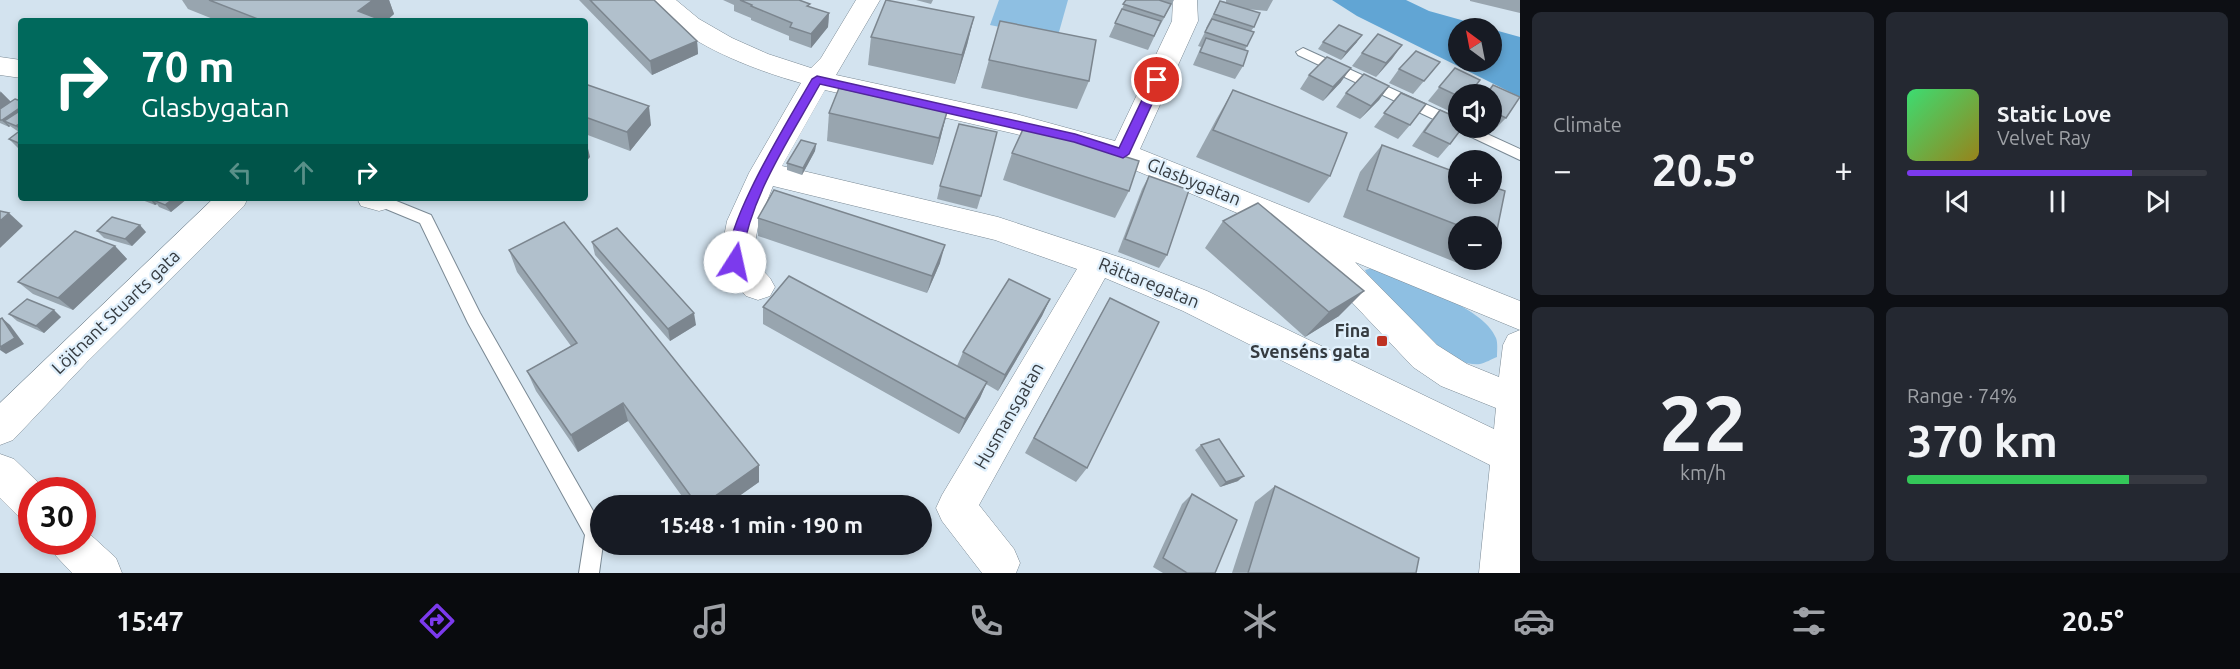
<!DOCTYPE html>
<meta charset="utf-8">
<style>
body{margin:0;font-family:Ubuntu,sans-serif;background:#242831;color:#f1f3f6;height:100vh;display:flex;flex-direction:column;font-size:22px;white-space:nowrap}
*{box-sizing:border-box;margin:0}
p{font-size:20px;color:#9ea1a6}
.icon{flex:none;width:33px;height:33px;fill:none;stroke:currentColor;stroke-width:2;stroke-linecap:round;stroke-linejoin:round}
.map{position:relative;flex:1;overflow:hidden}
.drawer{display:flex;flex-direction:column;gap:12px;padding:12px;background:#0d0f14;width:720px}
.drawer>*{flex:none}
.guide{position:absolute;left:18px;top:18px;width:570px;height:183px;border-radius:6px;box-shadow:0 3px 9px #0003;background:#00695c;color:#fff;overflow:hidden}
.needle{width:39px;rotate:328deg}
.tools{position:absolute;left:1448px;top:18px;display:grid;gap:12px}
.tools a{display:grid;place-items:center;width:54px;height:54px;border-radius:50%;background:#171b24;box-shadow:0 3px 9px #0003;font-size:30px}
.speed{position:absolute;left:18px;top:477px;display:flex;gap:12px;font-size:30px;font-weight:700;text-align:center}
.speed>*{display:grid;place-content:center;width:78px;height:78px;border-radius:50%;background:#171b24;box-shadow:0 3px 9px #0003;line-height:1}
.speed .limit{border:9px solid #d22;background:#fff;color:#111}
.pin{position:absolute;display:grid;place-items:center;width:51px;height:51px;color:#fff;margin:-26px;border:3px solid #fff;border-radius:50%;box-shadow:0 2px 6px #0007}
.me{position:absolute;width:66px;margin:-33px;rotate:10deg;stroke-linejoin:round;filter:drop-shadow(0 0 4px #0008)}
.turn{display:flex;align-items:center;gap:21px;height:126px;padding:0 24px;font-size:27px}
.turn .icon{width:78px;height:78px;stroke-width:2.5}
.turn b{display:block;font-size:42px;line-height:51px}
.lanes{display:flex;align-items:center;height:57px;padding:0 24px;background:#0003;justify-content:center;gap:30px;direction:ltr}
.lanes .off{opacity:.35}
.big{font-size:45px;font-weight:600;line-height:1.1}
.drawer .widget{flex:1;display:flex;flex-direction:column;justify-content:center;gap:9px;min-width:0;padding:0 21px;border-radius:9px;background:#242831}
.drawer .dial{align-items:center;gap:0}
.dial b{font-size:78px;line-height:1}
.song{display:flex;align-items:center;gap:18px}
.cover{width:72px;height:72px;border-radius:9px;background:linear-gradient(135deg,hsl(140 70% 55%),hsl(50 70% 35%))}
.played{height:6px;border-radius:3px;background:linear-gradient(90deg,#7c3aed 75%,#363941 75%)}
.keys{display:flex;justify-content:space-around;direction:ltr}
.heat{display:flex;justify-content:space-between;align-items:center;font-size:33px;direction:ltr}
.charge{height:9px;border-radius:4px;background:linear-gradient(90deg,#34c759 74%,#363941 0)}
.drawer .tiles{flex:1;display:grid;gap:12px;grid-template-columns:repeat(2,1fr)}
.trip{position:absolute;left:590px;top:495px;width:342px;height:60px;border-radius:30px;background:#171b24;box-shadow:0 3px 9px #0003;font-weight:600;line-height:60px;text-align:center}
.tab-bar{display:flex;height:96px;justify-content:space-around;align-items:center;background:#090b0e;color:#9ea1a6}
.tab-bar .icon{width:42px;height:42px}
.tab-bar .selected{color:#7c3aed}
.tab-bar b{font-size:27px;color:#f1f3f6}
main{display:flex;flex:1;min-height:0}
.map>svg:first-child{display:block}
.green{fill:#8ebfe2}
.forest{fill:#61a5d4}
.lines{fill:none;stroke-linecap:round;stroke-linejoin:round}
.lane-casing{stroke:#7a8994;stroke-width:2}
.street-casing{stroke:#7a8994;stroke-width:1}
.lane{fill:#fff;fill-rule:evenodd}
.street{fill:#fff;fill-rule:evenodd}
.wall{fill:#98a5af}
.shaded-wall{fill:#7c868f}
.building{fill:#b1c0cc;stroke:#7c868f;stroke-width:1.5}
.route{fill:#7c3aed;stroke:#51269a;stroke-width:1.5}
.poi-dot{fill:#be3222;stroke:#e0f0fc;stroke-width:2}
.labels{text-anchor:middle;stroke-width:4.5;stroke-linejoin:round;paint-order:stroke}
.street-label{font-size:18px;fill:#353b40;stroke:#e0f0fc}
.poi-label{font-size:18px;font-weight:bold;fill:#353b40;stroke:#e0f0fc;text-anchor:end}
</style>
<main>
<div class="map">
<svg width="1520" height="573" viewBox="0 0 1520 573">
<rect width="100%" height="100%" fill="#d3e3ef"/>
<!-- green -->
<g class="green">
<polygon points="999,0 1068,0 1057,39 990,25"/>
<path d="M1372,268C1404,281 1484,306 1496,338C1498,343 1497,351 1497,357C1492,359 1485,363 1480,364C1441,368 1396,308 1371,283L1365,270Z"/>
</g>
<!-- forest -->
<polygon class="forest" points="1332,0 1406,0 1429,11 1490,28 1458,28 1458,62 1491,62 1491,29 1520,37 1520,97 1357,16"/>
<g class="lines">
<defs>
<g id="lane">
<polygon points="1303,48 1458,119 1458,128 1474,128 1520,149 1520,160 1298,55 1296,52"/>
<polygon points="372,198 389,198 431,215 480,313 600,523 600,544 603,544 599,573 579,573 585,535 468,323 420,223 374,204"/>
</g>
<g id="street">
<path d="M649,0H676L699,19L732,38L768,54L811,68L821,58L856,0H880L836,75L1016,114L1115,141L1172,21L1173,0H1197L1198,21L1140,149L1520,301V330L1355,262L1437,345L1467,364L1499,377L1503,345L1508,335L1520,330V573H1479L1490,465L1183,311L1105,278L979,505L1014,549L1020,563L1016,573H982L942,521L936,508L942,495L1077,269L995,240L773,186L759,221L752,259L770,278L775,287L770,296L758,300L746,296L724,272L719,263L727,221L749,173L801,83C754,70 677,41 649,0ZM825,90L1016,134L1113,161L1297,238L1330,279L1413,367L1441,386L1496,408L1494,429L1207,291L1134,262L998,217L782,166Z"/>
<polygon points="0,57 21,60 21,78 0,75"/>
<polygon points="214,198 248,198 244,206 87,362 13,440 0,445 0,403"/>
<polygon points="357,198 393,198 394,200 390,208 379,211 361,206"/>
<polygon points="0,454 14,459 46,490 32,490 32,522 18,516 0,498"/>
<polygon points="82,527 116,558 122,573 72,573 56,556 50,542 82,542"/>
</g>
</defs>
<!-- lane casing -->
<use href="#lane" class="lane-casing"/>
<!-- street casing -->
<use href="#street" class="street-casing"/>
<!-- lane -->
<use href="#lane" class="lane"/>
<!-- street -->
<use href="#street" class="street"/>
</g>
<!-- wall -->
<g class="wall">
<polygon points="182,0 389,0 394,14 386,21 218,21 188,9"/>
<polygon points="579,0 654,0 697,41 698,54 652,75"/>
<polygon points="723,0 799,0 810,7 829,13 828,27 811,48 789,40 789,36 751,20 751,18 734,11 734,5"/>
<polygon points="916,0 933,0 931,4"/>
<polygon points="1126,0 1174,0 1157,31 1148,50 1109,37"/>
<polygon points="1226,0 1273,0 1267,11 1246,9 1254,27 1251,31 1247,46 1245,50 1243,66 1235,79 1193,65 1201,47 1198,46 1207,28 1206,28 1220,1 1226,2"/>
<polygon points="1470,0 1520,0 1520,13 1470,1"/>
<polygon points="974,17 967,45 955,84 868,65 871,37"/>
<polygon points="1000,21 1089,81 1077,109 981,88"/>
<polygon points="1323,42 1357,42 1341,60 1318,49"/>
<polygon points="1402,45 1376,77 1352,66 1362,53"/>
<polygon points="1440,62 1413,94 1389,83 1399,69"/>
<polygon points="1455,68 1458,94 1458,107 1453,113 1428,101"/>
<polygon points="1309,75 1341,82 1323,101 1300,89"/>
<polygon points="585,84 651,125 630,151 585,134"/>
<polygon points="1493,85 1506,118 1493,131 1485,128 1491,128 1491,94 1485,94"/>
<polygon points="1389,86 1379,100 1360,119 1336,107 1346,93"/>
<polygon points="1233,90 1330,176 1309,203 1196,157 1217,118"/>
<polygon points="0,91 11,102 21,101 21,151 9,139 19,132 10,126 9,127 0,123"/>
<polygon points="1401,93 1410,125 1398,139 1374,127"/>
<polygon points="1440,110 1450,144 1438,158 1412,146 1428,124"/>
<polygon points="947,112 940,140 933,165 827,141 829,113"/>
<polygon points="816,144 815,151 802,175 787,170 787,163"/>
<polygon points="1382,145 1458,173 1458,194 1491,194 1491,186 1505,191 1495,240 1491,244 1491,226 1458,226 1458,260 1473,260 1465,266 1343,217 1360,172"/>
<polygon points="1012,153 1129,191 1115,218 1003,180"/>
<polygon points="1149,176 1167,255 1159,268 1118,252 1142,189"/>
<polygon points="940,186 981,196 977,209 937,199"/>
<polygon points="137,198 188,198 171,212 159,207 157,204 155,205"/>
<polygon points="758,218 940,263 927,293 758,236"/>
<polygon points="1223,221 1339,316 1305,337 1205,248"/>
<polygon points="97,231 146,232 132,246 104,238"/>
<polygon points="592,242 696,325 670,341 595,255"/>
<polygon points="115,246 127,259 73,310 33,294 18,282"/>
<polygon points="509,250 759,465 759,482 725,506 689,506 628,421 578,452 536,391 527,371 571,346 517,272"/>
<polygon points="1110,298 1087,468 1076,482 1025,453"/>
<polygon points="1050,299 1042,316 998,391 986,384 980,398 959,434 763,324 763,307 957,366 963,352"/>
<polygon points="9,314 61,317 44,333 17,321"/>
<polygon points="1201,445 1238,481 1220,487 1195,450"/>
<polygon points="1275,486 1416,573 1232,573 1255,502"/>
<polygon points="1192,494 1215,573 1163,573 1153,567 1182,504"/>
</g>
<!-- shaded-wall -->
<g class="shaded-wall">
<polygon points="373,0 389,0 394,14 386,21 362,21 358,11"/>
<polygon points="829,13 828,27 811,48 811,34"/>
<polygon points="974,17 967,45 955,84 962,55"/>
<polygon points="1362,35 1357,42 1341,60 1346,52"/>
<polygon points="697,41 698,54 652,75 650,61"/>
<polygon points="1402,45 1392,59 1376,77 1386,63"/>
<polygon points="1351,68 1341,82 1323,101 1333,87"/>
<polygon points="1389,86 1379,100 1360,119 1371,106"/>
<polygon points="1,92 14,105 0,115 0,93"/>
<polygon points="649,106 651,125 630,151 627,132"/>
<polygon points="21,107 21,119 4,121 10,126 9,127 2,120"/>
<polygon points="947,112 940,140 933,165 939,138"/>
<polygon points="21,123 21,131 16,126"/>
<polygon points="587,144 590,157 585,163 585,146"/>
<polygon points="816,144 815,151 802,175 803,168"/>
<polygon points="149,198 164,198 153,200 157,204 155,205"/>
<polygon points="174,198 188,198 171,212 165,205"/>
<polygon points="9,213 23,226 0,248 0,221"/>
<polygon points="140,225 146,232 132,246 125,239"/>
<polygon points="945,245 940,263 927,293 932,276"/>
<polygon points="115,246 127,259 73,310 58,298"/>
<polygon points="1364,291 1339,316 1305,337 1329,312"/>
<polygon points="1050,299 1042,316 998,391 1005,375"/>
<polygon points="54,310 61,317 44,333 36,326"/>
<polygon points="694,313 696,325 670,341 668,329"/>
<polygon points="2,318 10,325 24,344 6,354 0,350"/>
<polygon points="987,382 980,398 959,434 965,419"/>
<polygon points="623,403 628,421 578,452 571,435"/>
<polygon points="759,465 759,482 725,506 701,506"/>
<polygon points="1244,476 1238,481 1220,487 1226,482"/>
</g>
<!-- building -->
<g class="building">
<polygon points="209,0 373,0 358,11 384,21 263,21"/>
<polygon points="590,0 654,0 697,41 650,61"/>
<polygon points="740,0 799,0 810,4 807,6 829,13 811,34 790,27 792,23 751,6 752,5"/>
<polygon points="886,0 974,17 962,55 871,37"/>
<polygon points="1126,0 1159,0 1171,4 1164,17 1123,4"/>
<polygon points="1220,1 1260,13 1254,27 1214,14"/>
<polygon points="1122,9 1161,21 1154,36 1115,23"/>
<polygon points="1212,19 1254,32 1247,46 1205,32"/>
<polygon points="1000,21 1096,40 1089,81 989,60"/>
<polygon points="1339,25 1362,35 1346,52 1323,42"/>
<polygon points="1378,34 1402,45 1386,63 1362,53"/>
<polygon points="1206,38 1248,51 1243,66 1200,52"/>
<polygon points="1416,51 1440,62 1424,81 1399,69"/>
<polygon points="1327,57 1351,68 1333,87 1309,75"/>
<polygon points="1455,68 1480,80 1469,94 1458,94 1458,96 1439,87"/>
<polygon points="1364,74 1389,86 1371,106 1346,93"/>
<polygon points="585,84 649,106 627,132 585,117"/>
<polygon points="1493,85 1520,97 1506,118 1491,111 1491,94 1487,94"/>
<polygon points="839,88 947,112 939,138 829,113"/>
<polygon points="1233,90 1347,133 1330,176 1213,130"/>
<polygon points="1401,93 1426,104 1410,125 1384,113"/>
<polygon points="15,99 21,101 21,107 2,120 0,120 0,109"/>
<polygon points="21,110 21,123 16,126 4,121"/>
<polygon points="1440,110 1458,118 1458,128 1462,128 1450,144 1424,132"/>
<polygon points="959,124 997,132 981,196 940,186"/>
<polygon points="1025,125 1139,161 1129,191 1012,153"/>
<polygon points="21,130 21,144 9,139"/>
<polygon points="801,140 816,144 803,168 787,163"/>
<polygon points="1382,145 1458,173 1458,194 1491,194 1491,186 1505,191 1495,240 1491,239 1491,226 1460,226 1367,190"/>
<polygon points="1149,176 1189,190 1167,255 1125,239"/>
<polygon points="774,190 945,245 932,276 758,218"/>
<polygon points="155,198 174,198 165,205 153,200"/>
<polygon points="1258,203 1364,291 1329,312 1223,221"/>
<polygon points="0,211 9,213 0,221"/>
<polygon points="112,217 140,225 125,239 97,231"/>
<polygon points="564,222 759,465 701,506 698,506 623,403 571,435 527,371 577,343 509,250"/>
<polygon points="617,228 694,313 668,329 592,242"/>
<polygon points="75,231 115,246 58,298 18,282"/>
<polygon points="789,276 987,382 965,419 763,307"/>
<polygon points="1009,279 1050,299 1005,375 963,352"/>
<polygon points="1110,298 1159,322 1087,468 1034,438"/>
<polygon points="27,299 54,310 36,326 9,314"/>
<polygon points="2,318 15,338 0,347 0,319"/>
<polygon points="1219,439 1244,476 1226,482 1201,445"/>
<polygon points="1275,486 1419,558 1416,573 1248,573"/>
<polygon points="1192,494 1237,520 1215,573 1187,573 1163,558"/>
</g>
<!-- route -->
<path class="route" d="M817,76L1075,134L1119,148L1153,77L1157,76L1163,80L1129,154L1123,158L1074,142L820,84C789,140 749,197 741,262L735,268L730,266C716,235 794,111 812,79Z"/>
<!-- markers -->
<rect class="poi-dot" x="1376" y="335" width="12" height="12" rx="3"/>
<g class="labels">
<!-- street labels -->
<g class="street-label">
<text transform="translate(1194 182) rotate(22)" y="6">Glasbygatan</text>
<text transform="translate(1149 283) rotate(22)" y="6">Rättaregatan</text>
<text transform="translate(116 312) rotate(-44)" y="6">Löjtnant Stuarts gata</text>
<text transform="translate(1009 416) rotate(-60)" y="6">Husmansgatan</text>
</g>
<!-- poi labels -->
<g class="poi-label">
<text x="1370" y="337">Fina<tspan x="1370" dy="21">Svenséns gata</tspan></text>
</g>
</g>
</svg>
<div class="tools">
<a><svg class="needle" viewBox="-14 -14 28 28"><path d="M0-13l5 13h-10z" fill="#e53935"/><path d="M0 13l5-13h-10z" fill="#9ea1a6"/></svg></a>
<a><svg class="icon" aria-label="sound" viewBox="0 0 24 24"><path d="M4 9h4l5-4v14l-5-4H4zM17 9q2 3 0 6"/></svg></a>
<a>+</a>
<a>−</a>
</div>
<div class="speed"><div class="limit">30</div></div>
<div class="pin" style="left:1157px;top:80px;background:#d93025"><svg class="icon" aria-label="arrive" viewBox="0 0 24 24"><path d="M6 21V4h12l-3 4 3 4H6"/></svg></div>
<svg class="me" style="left:735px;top:262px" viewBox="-20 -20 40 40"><circle r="19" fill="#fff"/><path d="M0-13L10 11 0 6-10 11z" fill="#7c3aed"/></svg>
<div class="trip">15:48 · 1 min · 190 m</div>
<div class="guide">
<div class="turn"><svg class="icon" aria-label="right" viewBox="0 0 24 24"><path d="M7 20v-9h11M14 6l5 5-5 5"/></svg><div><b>70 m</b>Glasbygatan</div></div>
<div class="lanes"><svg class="icon off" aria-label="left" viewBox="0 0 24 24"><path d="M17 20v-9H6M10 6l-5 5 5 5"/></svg><svg class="icon off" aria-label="ahead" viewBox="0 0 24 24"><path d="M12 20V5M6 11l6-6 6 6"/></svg><svg class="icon" aria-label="right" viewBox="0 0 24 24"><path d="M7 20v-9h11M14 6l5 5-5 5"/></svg></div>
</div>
</div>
<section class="drawer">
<div class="tiles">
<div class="widget"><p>Climate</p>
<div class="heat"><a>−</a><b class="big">20.5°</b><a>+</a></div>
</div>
<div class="widget">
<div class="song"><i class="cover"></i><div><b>Static Love</b><p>Velvet Ray</p></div></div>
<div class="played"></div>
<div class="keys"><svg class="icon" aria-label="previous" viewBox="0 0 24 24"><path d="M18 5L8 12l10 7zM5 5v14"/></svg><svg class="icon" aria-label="pause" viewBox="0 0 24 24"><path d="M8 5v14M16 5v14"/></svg><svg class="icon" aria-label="next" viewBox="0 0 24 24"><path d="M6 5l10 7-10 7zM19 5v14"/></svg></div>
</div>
<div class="widget dial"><b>22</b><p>km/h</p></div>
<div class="widget"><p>Range · 74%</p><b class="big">370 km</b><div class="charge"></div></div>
</div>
</section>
</main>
<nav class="tab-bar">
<b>15:47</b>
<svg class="icon selected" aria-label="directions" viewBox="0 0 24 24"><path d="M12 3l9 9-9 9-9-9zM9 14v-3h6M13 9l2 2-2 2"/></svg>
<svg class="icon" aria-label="music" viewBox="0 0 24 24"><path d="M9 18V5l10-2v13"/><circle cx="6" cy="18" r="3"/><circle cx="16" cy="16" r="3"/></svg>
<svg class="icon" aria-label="phone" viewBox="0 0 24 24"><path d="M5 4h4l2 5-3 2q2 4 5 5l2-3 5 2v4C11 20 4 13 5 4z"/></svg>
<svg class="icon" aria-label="climate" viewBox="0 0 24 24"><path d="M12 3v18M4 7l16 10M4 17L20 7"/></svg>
<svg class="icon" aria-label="car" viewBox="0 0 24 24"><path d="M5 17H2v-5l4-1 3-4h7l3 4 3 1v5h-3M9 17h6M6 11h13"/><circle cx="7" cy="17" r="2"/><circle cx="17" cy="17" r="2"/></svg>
<svg class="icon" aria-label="filters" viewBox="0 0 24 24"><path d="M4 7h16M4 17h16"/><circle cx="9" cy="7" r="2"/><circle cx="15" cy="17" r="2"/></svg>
<b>20.5°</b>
</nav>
